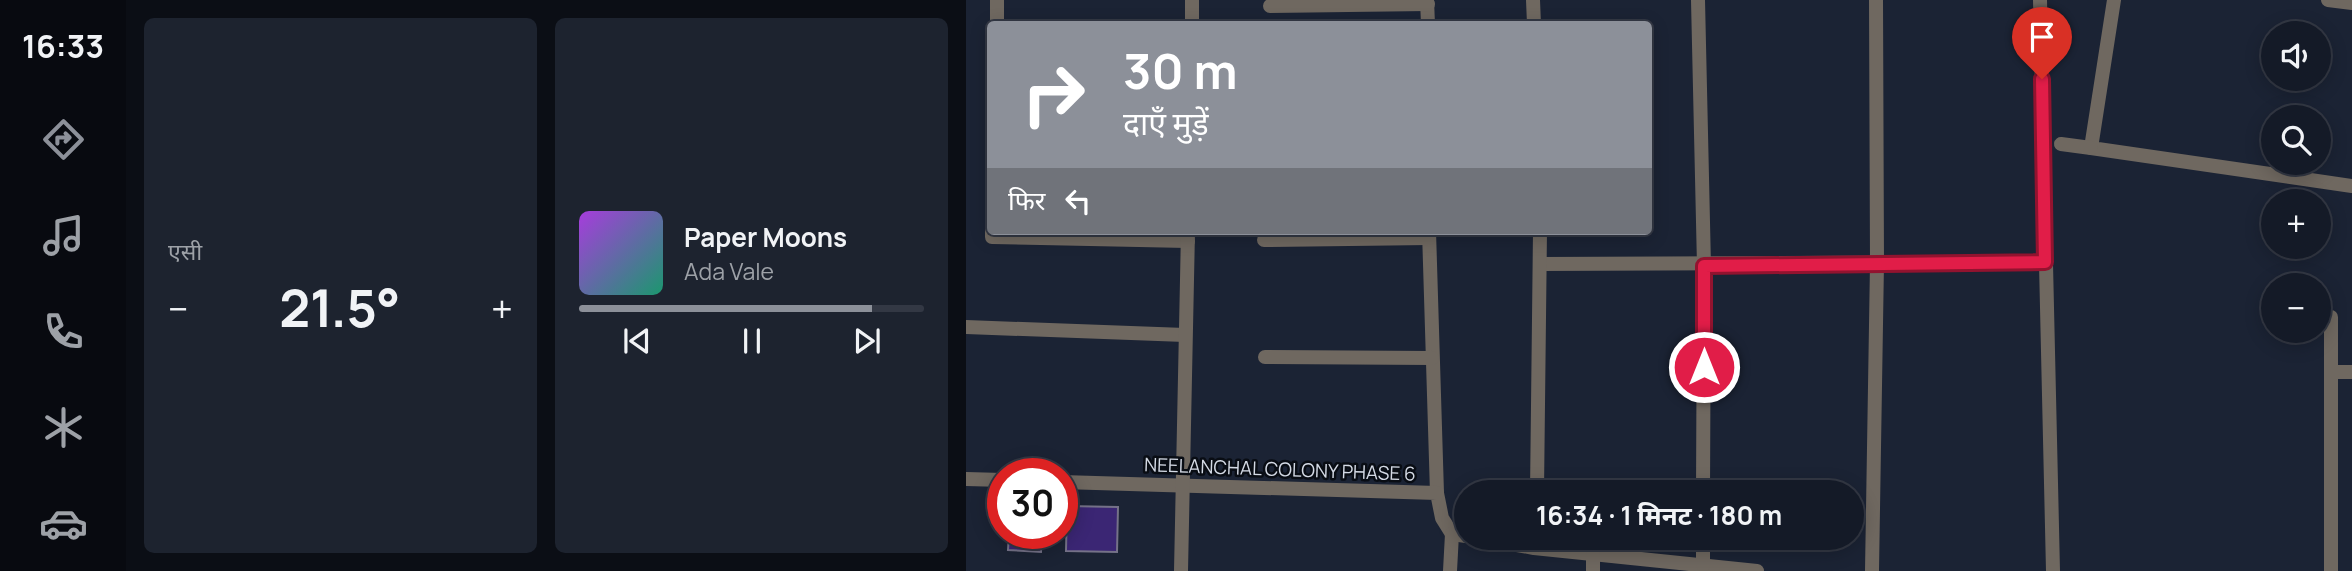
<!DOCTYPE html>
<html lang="hi">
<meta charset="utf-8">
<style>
body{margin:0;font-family:Manrope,"Noto Sans Devanagari",sans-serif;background:#1d232f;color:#f1f3f6;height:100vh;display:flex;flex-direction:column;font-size:26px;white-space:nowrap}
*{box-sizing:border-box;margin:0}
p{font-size:23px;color:#9da1a7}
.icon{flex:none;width:38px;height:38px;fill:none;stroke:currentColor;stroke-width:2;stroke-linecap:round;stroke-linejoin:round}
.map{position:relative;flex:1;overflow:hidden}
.drawer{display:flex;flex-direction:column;gap:18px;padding:18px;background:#0b0e15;width:840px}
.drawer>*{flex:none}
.banner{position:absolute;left:21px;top:21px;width:665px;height:214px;border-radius:7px;box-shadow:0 4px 18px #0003,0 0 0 2px #333844;background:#8c9099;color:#fff;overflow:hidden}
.buttons{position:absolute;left:1295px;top:21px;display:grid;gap:14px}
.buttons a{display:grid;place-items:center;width:70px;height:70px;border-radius:50%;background:#141a27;box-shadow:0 4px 18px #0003,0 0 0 2px #333844;font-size:35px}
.speed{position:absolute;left:21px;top:458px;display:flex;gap:14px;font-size:35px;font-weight:700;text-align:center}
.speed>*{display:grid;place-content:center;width:91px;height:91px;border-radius:50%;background:#141a27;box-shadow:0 4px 18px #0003,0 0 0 2px #333844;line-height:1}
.speed .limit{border:10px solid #d22;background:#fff;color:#111}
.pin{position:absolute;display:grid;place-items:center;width:60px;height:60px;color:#fff;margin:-72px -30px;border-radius:50% 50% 50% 0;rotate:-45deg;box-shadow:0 0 7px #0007}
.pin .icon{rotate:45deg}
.me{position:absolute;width:77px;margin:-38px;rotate:0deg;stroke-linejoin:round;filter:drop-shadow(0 0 5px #0008)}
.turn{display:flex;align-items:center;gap:24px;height:147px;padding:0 21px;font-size:32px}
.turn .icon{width:91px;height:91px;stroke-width:2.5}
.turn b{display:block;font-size:49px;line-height:60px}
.then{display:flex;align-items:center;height:66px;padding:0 21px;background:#0003;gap:14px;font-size:26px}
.big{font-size:52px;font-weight:700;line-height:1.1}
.drawer .tile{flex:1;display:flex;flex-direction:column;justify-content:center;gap:10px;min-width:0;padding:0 24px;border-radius:10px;background:#1d232f}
.song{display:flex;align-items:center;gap:21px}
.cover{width:84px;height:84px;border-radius:10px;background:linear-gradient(135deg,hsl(280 70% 55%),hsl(160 70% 35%))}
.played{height:7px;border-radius:4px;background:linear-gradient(90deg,#8c9099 85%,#333844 85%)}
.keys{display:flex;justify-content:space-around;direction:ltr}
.heat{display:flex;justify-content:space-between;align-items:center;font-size:38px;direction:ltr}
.drawer .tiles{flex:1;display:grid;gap:18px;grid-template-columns:repeat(2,1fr)}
.trip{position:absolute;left:488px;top:480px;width:410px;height:70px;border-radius:35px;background:#141a27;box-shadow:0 4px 18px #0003,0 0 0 2px #333844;font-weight:700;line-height:70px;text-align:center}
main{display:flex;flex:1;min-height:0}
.menu{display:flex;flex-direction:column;width:126px;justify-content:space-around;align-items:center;background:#080a10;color:#9da1a7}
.menu .icon{width:49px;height:49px}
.menu .current{color:#8c9099}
.menu b{font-size:32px;color:#f1f3f6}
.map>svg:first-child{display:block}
.building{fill:#3b2674;stroke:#757288;stroke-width:2}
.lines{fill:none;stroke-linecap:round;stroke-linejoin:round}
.minor{stroke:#6f6860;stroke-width:14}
.route-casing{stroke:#92132f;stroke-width:18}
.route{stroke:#e11d48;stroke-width:12}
.labels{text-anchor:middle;stroke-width:5;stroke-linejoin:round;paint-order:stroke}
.street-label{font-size:19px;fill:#d4dae5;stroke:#090d14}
</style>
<main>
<nav class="menu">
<b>16:33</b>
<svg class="icon current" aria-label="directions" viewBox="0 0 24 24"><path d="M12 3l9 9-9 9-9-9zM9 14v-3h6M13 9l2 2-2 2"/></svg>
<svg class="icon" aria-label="music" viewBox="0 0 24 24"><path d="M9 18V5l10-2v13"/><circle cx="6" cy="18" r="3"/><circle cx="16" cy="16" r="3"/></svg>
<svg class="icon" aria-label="phone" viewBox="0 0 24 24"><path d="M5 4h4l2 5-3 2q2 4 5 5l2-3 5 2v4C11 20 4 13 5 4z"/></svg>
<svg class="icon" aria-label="climate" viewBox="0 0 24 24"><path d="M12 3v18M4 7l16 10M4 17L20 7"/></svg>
<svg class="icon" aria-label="car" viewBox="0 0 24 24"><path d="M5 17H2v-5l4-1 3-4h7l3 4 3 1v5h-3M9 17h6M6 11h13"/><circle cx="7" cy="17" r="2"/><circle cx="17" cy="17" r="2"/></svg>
</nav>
<section class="drawer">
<div class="tiles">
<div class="tile"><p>एसी</p>
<div class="heat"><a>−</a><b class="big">21.5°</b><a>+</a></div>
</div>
<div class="tile">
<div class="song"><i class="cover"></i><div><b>Paper Moons</b><p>Ada Vale</p></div></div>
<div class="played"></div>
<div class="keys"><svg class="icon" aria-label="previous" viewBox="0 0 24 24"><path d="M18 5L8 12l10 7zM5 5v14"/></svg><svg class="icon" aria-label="pause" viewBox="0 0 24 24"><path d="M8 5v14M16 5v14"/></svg><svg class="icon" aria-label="next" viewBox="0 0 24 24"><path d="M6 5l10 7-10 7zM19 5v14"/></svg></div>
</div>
</div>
</section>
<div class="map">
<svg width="1386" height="571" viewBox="0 0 1386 571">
<rect width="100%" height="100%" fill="#1b2334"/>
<!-- building -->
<g class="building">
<polygon points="101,506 152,507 151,552 100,551"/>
<polygon points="43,534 76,534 75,552 42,550"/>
</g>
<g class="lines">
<!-- minor -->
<g class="minor">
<polyline points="461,0 462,24"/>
<polyline points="567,0 568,24"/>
<polyline points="732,0 738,266 737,492"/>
<polyline points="1074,0 1087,571"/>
<polyline points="1148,0 1125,148 1386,186"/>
<polyline points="1362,0 1386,3"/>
<polyline points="304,6 462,4"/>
<polyline points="31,24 31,0"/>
<polyline points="226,24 226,0"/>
<polyline points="1095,144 1125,148"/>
<polyline points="26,231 26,237 222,241"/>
<polyline points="463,231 471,493"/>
<polyline points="298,240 463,238"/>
<polyline points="575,264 1079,262"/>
<polyline points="0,327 219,335"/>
<polyline points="299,357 466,358"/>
<polyline points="1365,372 1386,372"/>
<polyline points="0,479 37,480"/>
<polyline points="96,482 471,493 476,518 486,534 500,536"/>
<polyline points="571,492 574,231"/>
<polyline points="505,537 568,548 791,571"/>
<polyline points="737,537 737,565"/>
<polyline points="215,571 222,231"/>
<polyline points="484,571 486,534"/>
<polyline points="627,571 627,555"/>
<polyline points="906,571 911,263 910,0"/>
<polyline points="1365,571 1365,317"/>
</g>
</g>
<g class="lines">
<defs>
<polyline id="route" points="738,367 738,266 1079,262 1076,79"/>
</defs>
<!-- route casing -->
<use href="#route" class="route-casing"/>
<!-- route -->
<use href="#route" class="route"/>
</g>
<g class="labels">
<!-- street labels -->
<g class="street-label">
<text transform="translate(314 469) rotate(2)" y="7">NEELANCHAL COLONY PHASE 6</text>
</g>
</g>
</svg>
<div class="buttons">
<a><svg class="icon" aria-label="sound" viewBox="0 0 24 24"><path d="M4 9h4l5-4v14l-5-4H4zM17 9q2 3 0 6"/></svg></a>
<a><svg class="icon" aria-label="search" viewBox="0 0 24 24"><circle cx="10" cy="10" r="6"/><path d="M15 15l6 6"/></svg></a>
<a>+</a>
<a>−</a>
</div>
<div class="speed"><div class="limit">30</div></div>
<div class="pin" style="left:1076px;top:79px;background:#d93025"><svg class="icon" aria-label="arrive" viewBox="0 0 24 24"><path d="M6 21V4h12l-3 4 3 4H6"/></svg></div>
<svg class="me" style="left:738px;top:367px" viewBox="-20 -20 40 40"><circle r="17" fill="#e11d48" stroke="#fff" stroke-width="3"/><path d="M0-11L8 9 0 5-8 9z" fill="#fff"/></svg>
<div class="trip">16:34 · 1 मिनट · 180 m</div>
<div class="banner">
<div class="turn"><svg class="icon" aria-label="right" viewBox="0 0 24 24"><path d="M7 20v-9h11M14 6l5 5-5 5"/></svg><div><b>30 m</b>दाएँ मुड़ें</div></div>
<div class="then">फिर<svg class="icon" aria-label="left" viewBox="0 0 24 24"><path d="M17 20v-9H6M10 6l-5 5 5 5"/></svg></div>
</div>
</div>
</main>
